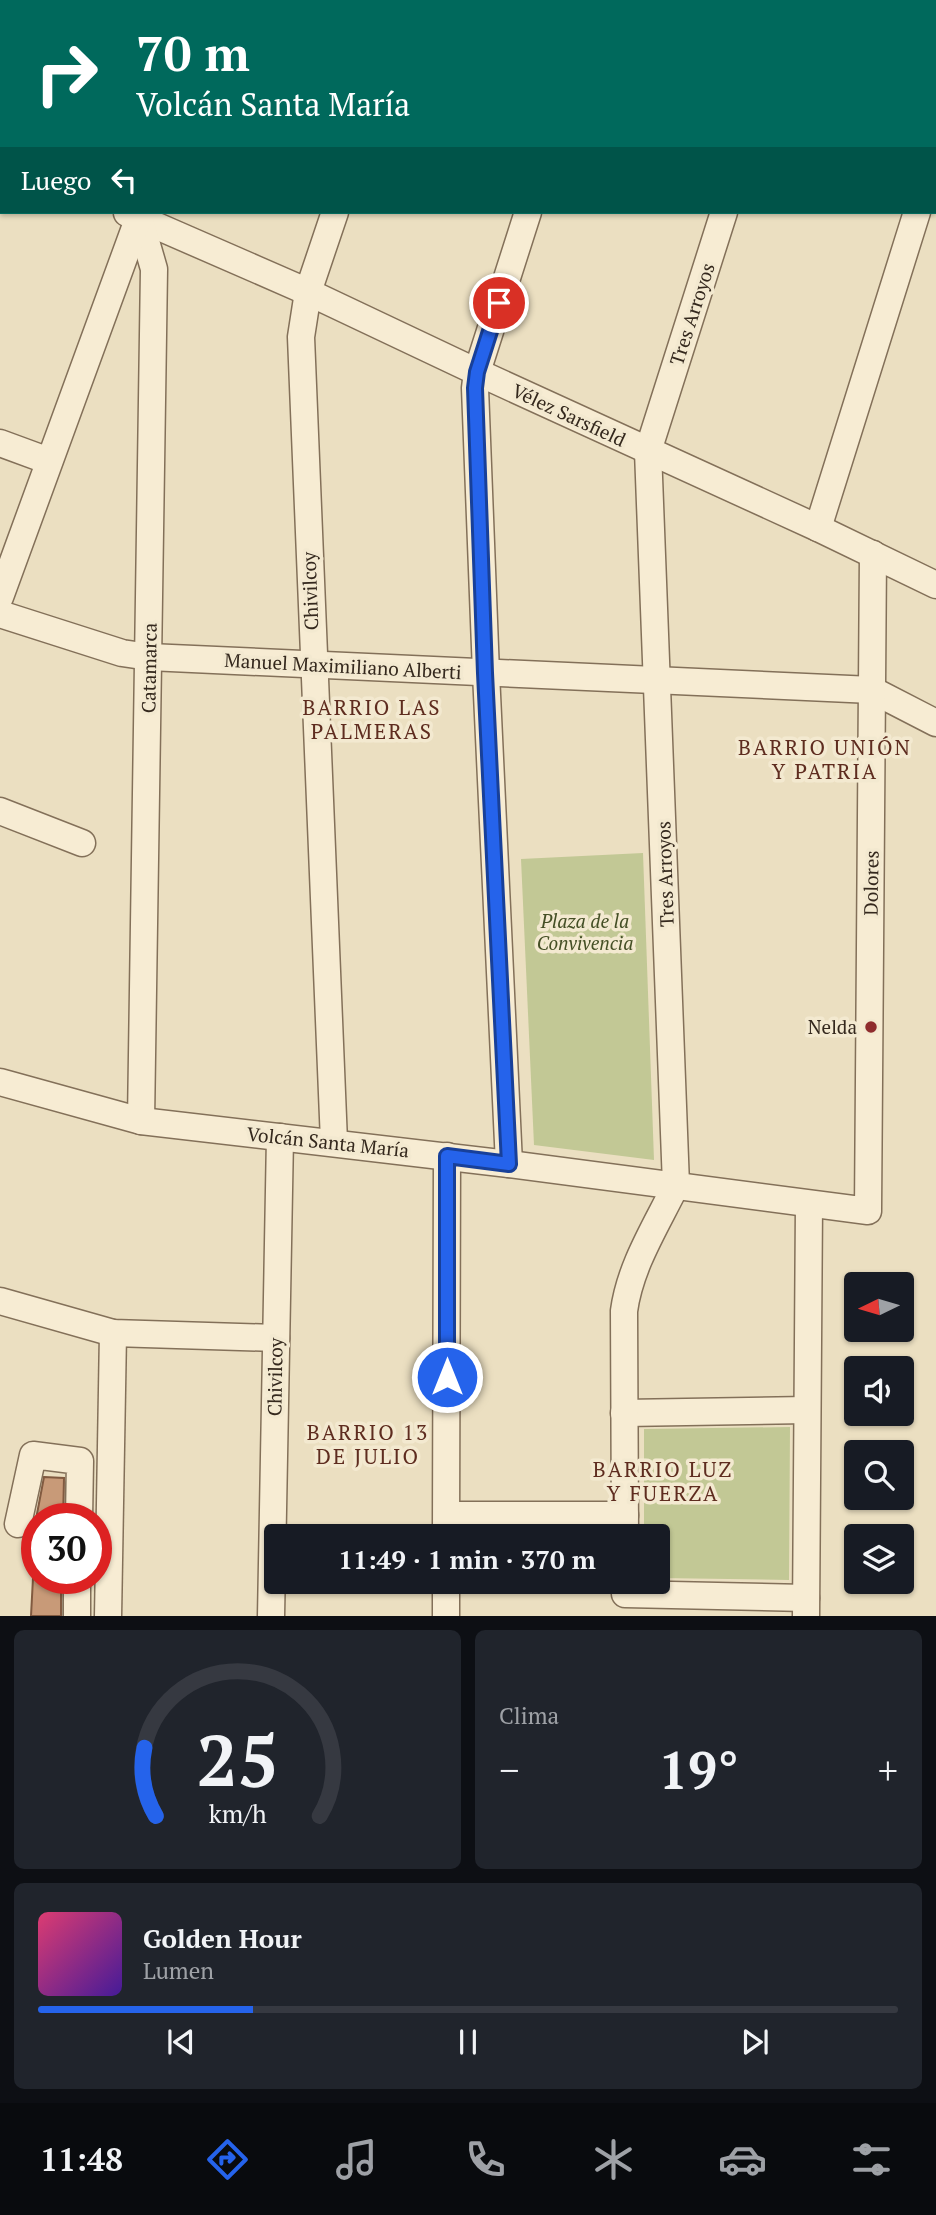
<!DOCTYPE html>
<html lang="es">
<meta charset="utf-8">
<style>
body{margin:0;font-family:"PT Serif",serif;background:#20242c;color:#f1f3f6;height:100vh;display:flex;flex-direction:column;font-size:26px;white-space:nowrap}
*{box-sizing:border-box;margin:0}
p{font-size:23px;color:#9ea1a6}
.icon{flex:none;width:38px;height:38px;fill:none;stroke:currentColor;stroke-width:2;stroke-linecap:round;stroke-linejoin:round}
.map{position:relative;height:1616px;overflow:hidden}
.sheet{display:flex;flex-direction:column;gap:14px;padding:14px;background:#0d0f14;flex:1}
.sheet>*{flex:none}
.guide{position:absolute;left:0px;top:0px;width:936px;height:214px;box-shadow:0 2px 5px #0004;background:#00695c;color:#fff;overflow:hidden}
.needle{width:46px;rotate:265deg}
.buttons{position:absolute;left:844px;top:1272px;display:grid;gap:14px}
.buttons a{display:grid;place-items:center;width:70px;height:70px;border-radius:7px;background:#171b24;box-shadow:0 2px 5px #0004;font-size:35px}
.speed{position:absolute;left:21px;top:1503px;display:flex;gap:14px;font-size:35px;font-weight:700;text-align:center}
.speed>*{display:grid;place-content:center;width:91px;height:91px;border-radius:50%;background:#171b24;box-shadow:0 2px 5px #0004;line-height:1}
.speed .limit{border:10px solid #d22;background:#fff;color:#111}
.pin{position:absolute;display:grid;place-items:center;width:60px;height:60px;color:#fff;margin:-30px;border:4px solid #fff;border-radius:50%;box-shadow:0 2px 7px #0007}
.me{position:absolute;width:77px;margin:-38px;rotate:0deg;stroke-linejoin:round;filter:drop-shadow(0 0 5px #0008)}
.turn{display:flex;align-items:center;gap:24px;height:147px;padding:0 21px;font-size:32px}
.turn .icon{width:91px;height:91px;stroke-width:2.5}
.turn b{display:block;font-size:49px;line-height:60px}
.then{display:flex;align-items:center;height:66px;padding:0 21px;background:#0003;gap:14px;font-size:26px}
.big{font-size:52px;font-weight:700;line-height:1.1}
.sheet .widget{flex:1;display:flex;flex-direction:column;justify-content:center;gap:10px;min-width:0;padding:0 24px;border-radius:10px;background:#20242c}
.sheet .dial{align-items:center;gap:0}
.dial svg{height:182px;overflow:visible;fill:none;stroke:#363941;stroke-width:7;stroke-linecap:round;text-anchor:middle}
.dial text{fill:#f1f3f6;stroke:none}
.song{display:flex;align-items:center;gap:21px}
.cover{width:84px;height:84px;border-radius:10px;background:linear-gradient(135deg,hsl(340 70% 55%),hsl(260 70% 35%))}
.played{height:7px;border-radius:4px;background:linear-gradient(90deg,#2563eb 25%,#363941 25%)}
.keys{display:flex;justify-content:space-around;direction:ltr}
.heat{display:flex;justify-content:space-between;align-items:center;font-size:38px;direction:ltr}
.sheet .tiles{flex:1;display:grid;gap:14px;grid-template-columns:1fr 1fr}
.widget:last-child{grid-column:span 2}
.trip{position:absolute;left:264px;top:1524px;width:406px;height:70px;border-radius:7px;background:#171b24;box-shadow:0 2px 5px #0004;font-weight:700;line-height:70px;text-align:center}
.dock{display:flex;height:112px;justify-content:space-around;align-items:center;background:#090b0e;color:#9ea1a6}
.dock .icon{width:49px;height:49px}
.dock .selected{color:#2563eb}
.dock b{font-size:32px;color:#f1f3f6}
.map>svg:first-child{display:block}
.green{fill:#c2c895}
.building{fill:#c89a78;stroke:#815a40;stroke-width:2;filter:url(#shadow)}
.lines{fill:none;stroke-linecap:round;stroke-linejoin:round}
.minor-casing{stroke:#837059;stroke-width:29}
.minor{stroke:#f7ecd3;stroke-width:26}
.route-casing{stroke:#184099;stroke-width:18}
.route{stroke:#2563eb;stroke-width:12}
.poi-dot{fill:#8f2c2d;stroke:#f3e9d0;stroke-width:2.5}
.labels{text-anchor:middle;stroke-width:7;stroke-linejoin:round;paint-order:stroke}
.street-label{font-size:19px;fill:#34281d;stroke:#f3e9d0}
.park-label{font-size:19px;font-style:italic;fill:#444f25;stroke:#f3e9d0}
.poi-label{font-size:19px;fill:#34281d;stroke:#f3e9d0;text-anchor:end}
.neighbourhood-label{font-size:21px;letter-spacing:2px;fill:#5e2c1f;stroke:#f3e9d0}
</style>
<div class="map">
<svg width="936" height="1617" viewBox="0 0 936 1617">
<defs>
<filter id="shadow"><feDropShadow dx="8" dy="4.5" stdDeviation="0" flood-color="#0004"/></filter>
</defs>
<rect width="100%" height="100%" fill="#ebdfc1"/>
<!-- green -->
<g class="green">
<polygon points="643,853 654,1160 534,1145 521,859"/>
<polygon points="790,1427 789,1580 658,1578 658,1536 644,1536 644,1429"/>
</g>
<!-- building -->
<g class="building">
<polygon points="44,1477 64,1478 63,1519 36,1519"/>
<polygon points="33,1578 61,1578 61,1616 31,1616"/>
</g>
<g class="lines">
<defs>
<g id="minor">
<polyline points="619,0 625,2"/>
<polyline points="15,2 16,0"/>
<polyline points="209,2 210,0"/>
<polyline points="406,2 406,0"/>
<polyline points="596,2 597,0"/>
<polyline points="791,2 791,0"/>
<polyline points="0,51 2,46"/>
<polyline points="934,98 936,98"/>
<polyline points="934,154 936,150"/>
<polyline points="0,166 2,167"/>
<polyline points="127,213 308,292 477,372 818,528 936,585"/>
<polyline points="139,217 154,269 141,1121"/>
<polyline points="0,443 49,461"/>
<polyline points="818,528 917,212"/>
<polyline points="0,597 140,214"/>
<polyline points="0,614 122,653 149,657 872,690 936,723"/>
<polyline points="0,811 82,843"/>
<polyline points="0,1082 141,1121 509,1164 868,1211 873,554"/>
<polyline points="334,1142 301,337 308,292 335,212"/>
<polyline points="509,1164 486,673 475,388 477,372 528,212"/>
<polyline points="0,1301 113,1333 276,1338"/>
<polyline points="624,1413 807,1410"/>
<polyline points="447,1515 625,1515"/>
<polyline points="18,1524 33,1455 80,1461 79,1519"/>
<polyline points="446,1536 447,1156"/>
<path d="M625,1536L624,1311C630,1266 656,1226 676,1185L648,451L724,212"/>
<polyline points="625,1594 806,1598"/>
<polyline points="77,1617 77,1578"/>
<polyline points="108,1617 113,1333"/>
<polyline points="271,1617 280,1137"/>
<polyline points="446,1617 446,1582"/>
<polyline points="806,1617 809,1204"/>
</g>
</defs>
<!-- minor casing -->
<use href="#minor" class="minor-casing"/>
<!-- minor -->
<use href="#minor" class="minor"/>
</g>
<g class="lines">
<defs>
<polyline id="route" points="447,1377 447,1156 509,1164 485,673 475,388 477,372 499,303"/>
</defs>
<!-- route casing -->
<use href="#route" class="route-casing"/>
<!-- route -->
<use href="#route" class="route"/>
</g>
<!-- markers -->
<circle class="poi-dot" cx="871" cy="1027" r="7"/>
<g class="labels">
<!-- street labels -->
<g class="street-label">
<text transform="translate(692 314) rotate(-72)" y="7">Tres Arroyos</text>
<text transform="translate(569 415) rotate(25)" y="7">Vélez Sarsfield</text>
<text transform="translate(310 591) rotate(-92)" y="7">Chivilcoy</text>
<text transform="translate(343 666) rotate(3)" y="7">Manuel Maximiliano Alberti</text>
<text transform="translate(149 668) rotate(-89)" y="7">Catamarca</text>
<text transform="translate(665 874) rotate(-92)" y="7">Tres Arroyos</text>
<text transform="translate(871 883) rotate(-89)" y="7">Dolores</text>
<text transform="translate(328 1142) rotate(6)" y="7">Volcán Santa María</text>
<text transform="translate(275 1377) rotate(-89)" y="7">Chivilcoy</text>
</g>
<!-- park labels -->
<g class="park-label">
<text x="585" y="928">Plaza de la<tspan x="585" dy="22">Convivencia</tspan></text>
</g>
<!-- poi labels -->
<g class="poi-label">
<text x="857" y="1034">Nelda</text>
</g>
<!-- neighbourhood labels -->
<g class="neighbourhood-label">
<text x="372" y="715">BARRIO LAS<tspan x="372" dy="24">PALMERAS</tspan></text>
<text x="825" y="755">BARRIO UNIÓN<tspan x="825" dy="24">Y PATRIA</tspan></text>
<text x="368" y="1440">BARRIO 13<tspan x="368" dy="24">DE JULIO</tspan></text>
<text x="663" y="1477">BARRIO LUZ<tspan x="663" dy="24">Y FUERZA</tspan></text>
</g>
</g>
</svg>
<div class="buttons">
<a><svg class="needle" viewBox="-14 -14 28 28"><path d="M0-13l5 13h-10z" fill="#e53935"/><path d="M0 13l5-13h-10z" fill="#9ea1a6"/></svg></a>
<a><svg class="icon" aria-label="sound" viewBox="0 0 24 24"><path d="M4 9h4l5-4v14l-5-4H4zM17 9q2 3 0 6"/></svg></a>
<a><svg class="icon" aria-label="search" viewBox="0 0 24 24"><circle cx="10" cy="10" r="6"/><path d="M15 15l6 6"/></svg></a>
<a><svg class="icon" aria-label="layers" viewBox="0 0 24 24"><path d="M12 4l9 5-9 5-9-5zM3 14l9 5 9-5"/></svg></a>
</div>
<div class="speed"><div class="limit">30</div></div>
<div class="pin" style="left:499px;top:303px;background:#d93025"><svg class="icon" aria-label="arrive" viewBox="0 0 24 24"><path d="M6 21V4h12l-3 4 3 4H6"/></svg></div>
<svg class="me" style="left:447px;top:1377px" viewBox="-20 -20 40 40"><circle r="17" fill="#2563eb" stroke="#fff" stroke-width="3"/><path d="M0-11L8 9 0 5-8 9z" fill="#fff"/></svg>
<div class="trip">11:49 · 1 min · 370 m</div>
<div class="guide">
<div class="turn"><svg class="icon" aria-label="right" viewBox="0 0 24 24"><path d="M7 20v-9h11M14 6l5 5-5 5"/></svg><div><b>70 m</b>Volcán Santa María</div></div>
<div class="then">Luego<svg class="icon" aria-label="left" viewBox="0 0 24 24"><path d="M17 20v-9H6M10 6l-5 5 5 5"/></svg></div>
</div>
</div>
<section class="sheet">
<div class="tiles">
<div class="widget dial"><svg viewBox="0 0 100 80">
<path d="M14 69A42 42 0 1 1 86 69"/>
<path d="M14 69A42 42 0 0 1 9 39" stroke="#2563eb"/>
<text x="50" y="56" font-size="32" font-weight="700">25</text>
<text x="50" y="72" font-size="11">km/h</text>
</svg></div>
<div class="widget"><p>Clima</p>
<div class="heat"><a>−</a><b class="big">19°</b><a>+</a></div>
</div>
<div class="widget">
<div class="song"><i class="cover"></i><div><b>Golden Hour</b><p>Lumen</p></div></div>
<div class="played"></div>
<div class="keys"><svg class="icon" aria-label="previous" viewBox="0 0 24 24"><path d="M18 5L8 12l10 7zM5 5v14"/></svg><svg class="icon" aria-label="pause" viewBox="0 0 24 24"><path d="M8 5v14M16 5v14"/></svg><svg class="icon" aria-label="next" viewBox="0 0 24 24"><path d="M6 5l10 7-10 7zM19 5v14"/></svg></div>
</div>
</div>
</section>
<nav class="dock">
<b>11:48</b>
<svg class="icon selected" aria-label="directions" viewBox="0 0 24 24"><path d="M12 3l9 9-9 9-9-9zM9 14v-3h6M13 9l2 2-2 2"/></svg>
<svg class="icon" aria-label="music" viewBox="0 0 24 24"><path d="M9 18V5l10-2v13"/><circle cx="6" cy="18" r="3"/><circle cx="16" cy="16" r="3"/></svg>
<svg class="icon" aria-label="phone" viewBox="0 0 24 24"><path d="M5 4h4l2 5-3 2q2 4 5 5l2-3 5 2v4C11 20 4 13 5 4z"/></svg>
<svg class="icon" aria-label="climate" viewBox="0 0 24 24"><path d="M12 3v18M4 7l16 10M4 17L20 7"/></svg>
<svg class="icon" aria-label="car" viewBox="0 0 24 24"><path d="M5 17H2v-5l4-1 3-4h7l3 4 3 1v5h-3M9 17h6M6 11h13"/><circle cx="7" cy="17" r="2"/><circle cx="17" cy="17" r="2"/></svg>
<svg class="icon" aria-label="filters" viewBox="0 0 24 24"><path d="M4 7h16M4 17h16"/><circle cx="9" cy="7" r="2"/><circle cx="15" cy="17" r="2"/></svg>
</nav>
